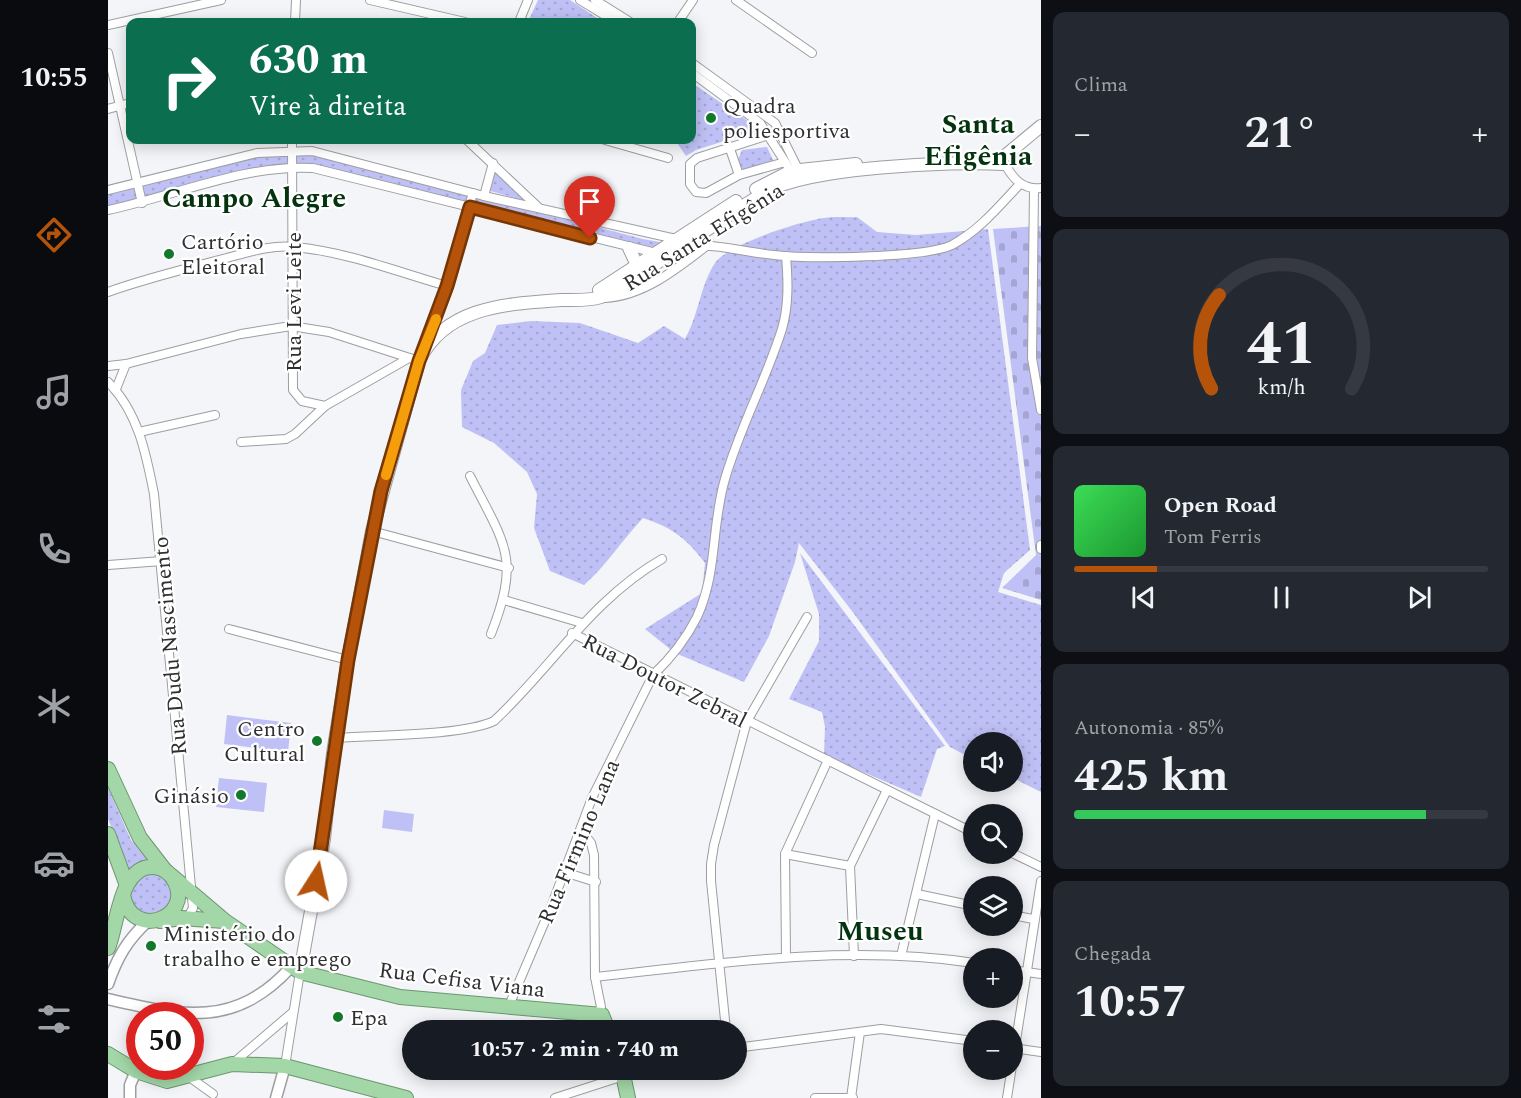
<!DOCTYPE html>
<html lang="pt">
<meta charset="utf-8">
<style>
body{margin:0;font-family:Spectral,serif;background:#242831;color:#f1f3f6;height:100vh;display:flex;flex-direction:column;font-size:22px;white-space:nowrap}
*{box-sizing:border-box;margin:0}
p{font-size:20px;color:#9ea1a6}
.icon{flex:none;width:33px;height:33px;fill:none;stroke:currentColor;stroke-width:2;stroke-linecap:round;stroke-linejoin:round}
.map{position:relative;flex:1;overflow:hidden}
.details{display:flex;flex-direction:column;gap:12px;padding:12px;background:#0d0f14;width:480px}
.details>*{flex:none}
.guide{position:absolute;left:18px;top:18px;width:570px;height:126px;border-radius:12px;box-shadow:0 3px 15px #0003;background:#0b6e4f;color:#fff;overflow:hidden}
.fabs{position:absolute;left:855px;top:732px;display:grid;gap:12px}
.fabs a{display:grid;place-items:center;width:60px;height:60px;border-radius:50%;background:#171b24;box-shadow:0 3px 15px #0003;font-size:30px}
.speed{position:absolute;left:18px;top:1002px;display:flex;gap:12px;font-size:30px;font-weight:700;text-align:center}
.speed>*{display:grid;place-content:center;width:78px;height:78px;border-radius:50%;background:#171b24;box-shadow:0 3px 15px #0003;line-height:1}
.speed .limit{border:9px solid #d22;background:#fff;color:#111}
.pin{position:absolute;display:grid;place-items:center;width:51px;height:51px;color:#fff;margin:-62px -26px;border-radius:50% 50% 50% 0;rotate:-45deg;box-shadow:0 0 6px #0007}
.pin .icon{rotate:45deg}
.me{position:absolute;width:66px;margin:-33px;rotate:10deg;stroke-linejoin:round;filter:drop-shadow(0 0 4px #0008)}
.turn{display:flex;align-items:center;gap:21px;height:126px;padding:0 24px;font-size:27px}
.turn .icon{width:78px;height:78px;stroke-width:2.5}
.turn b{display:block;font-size:42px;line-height:51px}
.big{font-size:45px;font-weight:700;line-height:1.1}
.details .tile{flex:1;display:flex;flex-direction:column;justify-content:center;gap:9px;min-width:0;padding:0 21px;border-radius:12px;background:#242831}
.details .dial{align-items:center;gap:0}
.dial svg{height:156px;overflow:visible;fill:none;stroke:#363941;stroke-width:7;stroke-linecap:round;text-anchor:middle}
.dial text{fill:#f1f3f6;stroke:none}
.song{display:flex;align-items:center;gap:18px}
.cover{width:72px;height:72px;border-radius:9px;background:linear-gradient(135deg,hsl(130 70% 55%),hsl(130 70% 35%))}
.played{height:6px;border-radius:3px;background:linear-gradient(90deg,#b45309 20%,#363941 20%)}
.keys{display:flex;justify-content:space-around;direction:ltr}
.heat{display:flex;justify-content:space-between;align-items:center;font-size:33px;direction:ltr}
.charge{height:9px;border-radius:4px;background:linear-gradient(90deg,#34c759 85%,#363941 0)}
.trip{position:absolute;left:294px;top:1020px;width:345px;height:60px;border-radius:30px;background:#171b24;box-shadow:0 3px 15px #0003;font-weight:700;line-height:60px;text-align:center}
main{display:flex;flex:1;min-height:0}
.tabs{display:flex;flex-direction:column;width:108px;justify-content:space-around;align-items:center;background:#090b0e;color:#9ea1a6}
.tabs .icon{width:42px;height:42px}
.tabs .current{color:#b45309}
.tabs b{font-size:27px;color:#f1f3f6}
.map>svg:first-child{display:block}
.grass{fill:#bfc0f5}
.cemetery{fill:url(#cemetery-stones)}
.park{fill:url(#park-dots)}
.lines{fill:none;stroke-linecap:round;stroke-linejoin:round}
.minor-casing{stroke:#9d9ea1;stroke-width:10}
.tertiary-casing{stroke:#9d9ea1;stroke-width:13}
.secondary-casing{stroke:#9d9ea1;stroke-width:14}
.trunk-casing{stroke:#6c9670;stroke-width:16}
.minor{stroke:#fff;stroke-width:8}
.tertiary{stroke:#fff;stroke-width:10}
.secondary{stroke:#fff;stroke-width:12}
.trunk{stroke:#a3d7a8;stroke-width:14}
.route-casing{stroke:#753606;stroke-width:15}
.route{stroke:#b45309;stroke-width:10}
.slow{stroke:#f59e0b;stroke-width:10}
.poi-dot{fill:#12792c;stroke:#fff;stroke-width:2}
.labels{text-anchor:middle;stroke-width:4.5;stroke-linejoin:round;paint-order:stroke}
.poi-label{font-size:22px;fill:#303032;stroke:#fff;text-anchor:start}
.street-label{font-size:22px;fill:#303032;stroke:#fff}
.district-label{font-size:28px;font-weight:bold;fill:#04340f;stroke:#fff}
</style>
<main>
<nav class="tabs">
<b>10:55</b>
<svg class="icon current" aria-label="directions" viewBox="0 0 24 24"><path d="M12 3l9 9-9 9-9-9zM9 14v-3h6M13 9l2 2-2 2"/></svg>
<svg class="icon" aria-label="music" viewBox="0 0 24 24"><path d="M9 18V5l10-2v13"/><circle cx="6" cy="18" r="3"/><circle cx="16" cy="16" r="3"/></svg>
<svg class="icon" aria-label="phone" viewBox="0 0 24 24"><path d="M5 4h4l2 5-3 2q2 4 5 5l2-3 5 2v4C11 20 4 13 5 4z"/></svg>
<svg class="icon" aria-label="climate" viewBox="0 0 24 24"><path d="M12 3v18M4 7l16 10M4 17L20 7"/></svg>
<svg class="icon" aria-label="car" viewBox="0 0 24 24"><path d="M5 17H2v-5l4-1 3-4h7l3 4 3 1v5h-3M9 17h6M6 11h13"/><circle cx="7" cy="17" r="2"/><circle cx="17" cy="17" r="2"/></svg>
<svg class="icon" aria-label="filters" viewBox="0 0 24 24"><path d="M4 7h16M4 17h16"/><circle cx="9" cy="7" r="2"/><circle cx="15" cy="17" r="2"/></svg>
</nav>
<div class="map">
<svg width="933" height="1098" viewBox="0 0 933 1098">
<defs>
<pattern id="cemetery-stones" width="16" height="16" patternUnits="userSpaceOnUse" patternTransform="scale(1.5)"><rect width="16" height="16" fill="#bfc0f5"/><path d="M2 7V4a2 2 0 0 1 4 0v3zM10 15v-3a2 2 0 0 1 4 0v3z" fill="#a4a5d2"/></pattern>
<pattern id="park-dots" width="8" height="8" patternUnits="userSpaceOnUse" patternTransform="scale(1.5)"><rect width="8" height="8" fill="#bfc0f5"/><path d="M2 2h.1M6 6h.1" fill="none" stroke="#a4a5d2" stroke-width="1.8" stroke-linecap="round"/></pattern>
</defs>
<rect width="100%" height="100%" fill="#f4f5f8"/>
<!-- grass -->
<g class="grass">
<polygon points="119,715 183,723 180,752 116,744"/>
<polygon points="111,778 159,783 156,812 108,807"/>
<polygon points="276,810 306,814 304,832 274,828"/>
</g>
<!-- cemetery -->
<polygon class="cemetery" points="933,226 933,600 894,588 928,555 885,229"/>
<!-- park -->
<g class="park">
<polygon points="430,0 462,0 495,22 420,22"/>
<polygon points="584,83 643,123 648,131 588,150 578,156 567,140 584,140"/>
<polygon points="659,147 667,164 635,170 629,162 634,150"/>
<polygon points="188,153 224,157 364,192 361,203 188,167"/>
<polygon points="181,154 181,166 146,168 36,199 32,183 146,156"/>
<polygon points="388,170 421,202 379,190"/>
<polygon points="27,185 32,202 0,209 0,193"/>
<polygon points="367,195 535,239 557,243 547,250 364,207"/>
<path d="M749,217L769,232L808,235L880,229L922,550L896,573L890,592L933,605V792L905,778L904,742H866L865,759L842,747L744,611L691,543L687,562L661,636L636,682L567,653L537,629L594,593L597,563C578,538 565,528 535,518C514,540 499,565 476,585L442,571L426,528L429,494L419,472L386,443L354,427L353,390L365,361L377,353L389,325L423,321L472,323L530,343L556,326L577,339C591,314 592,286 607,263C620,244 693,221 716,218C727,216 738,218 749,217Z"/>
<polygon points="692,553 837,746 829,749 813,797 716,755 717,727 714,712 681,699 711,641 711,614"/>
<polygon points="0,788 23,840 44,866 19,878 11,845 0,819"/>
<circle cx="42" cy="895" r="21"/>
</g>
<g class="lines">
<defs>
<g id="minor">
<polyline points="262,0 357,22"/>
<polyline points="472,0 508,22"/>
<polyline points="487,0 522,22"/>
<polyline points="628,0 704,53"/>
<polyline points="187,22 188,0"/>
<polyline points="411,22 420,0"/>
<polyline points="570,22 585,0"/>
<polyline points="0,25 113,0"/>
<polyline points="0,53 34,203"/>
<polyline points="584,63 667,123 692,173"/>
<polyline points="584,73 652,123 679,165"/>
<polyline points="0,109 22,103"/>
<polyline points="673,131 589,158 582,164 582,184 588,192 598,193 631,175 677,162"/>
<polyline points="184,140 185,390 194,401 217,406"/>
<polyline points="359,140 430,207"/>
<polyline points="497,140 560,158"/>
<polyline points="621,146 631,175"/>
<path d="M897,164C905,179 915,190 933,188"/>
<polyline points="926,189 924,358 933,410"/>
<polyline points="0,190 149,153 204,151 376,196 568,239"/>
<polyline points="376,196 385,163"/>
<path d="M0,210C66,196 138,164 205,168L548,253"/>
<path d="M576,246C607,243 635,252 666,255C699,259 818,258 844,245C872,230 891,206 912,184"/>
<path d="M0,292C36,279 73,270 111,260C135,254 162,244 187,247C239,252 290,272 339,286"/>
<path d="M497,298C536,296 570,268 601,244"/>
<polyline points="320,344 365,193"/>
<polyline points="0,366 18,364 133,334 183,326 221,332 311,361"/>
<path d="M0,382C30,412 38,453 46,494L85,908L79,919"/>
<polyline points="8,389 18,364"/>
<polyline points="31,432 107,415"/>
<polyline points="133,442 178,439 187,434 217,406 301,358"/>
<path d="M362,476C397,545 413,557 383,634"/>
<polyline points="264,531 401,568"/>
<polyline points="933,545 933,549"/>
<polyline points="0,565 54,561"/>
<polyline points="396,600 474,623"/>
<polyline points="121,629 240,660"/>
<polyline points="464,633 866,833"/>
<path d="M227,738C266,735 354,736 386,721C443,668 484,599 554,559"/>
<polyline points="473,830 483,843 486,855 487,977 493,1007 489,1015"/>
<polyline points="904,853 933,867"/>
<polyline points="677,854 742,866"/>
<polyline points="456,872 488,882"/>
<polyline points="809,894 866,906"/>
<polyline points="904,915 925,919"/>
<polyline points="746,956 742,866 779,790"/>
<polyline points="793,956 827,814"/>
<polyline points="678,957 677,854 720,760"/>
<polyline points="904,970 933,974"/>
<path d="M487,977C612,963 741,944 866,963"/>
<path d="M400,1008L443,907L484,798L545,675C562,659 578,639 589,617C610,571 603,526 617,479C632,427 658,380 674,329C681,305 680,280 678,256"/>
<polyline points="618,1030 603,881 603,864 606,845 639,721 699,617"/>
<polyline points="628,1048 773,1029 866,1041"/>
<polyline points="905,1048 933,1052"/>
<polyline points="124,1064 185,1012"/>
<polyline points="177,1066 192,972"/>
<polyline points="80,1076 105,1094"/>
<polyline points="447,1098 534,1070"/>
<polyline points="707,1098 745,1098"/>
<polyline points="743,1098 752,1032"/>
<polyline points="899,1098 933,881"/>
</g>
<g id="tertiary">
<path d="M0,984C9,958 19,940 40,921"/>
<path d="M0,999C73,1016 127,1029 183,967"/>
<polyline points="22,1098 22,1085 28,1071"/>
<polyline points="168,1098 177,1066"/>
</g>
<g id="secondary">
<polyline points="898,155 933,126"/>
<polyline points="648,189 683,171 748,164"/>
<polyline points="521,248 529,265"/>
<polyline points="491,290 628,201"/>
<path d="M192,972L216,839L225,753L240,660L264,531L311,361C337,306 399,304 453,300C465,300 482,301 493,297C515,288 535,272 555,259C589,236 623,213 658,192C700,167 844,161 895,164"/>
</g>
<g id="trunk">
<polyline points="0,769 32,838 56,869"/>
<polyline points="0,834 18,883"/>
<polyline points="64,876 117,921 192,972 292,997 494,1015 500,1030"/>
<polyline points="52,921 73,918 116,921"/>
<path d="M0,948C10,923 12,864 46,867C56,868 63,874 67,882C85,917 24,942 15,895"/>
<polyline points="0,1054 28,1071 59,1081 124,1064 177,1066 298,1098"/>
<polyline points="514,1070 520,1098"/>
</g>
</defs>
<!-- minor casing -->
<use href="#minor" class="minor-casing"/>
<!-- tertiary casing -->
<use href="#tertiary" class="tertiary-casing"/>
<!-- secondary casing -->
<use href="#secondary" class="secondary-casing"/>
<!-- trunk casing -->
<use href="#trunk" class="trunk-casing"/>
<!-- minor -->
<use href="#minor" class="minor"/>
<!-- tertiary -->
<use href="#tertiary" class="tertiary"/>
<!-- secondary -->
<use href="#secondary" class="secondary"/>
<!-- trunk -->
<use href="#trunk" class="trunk"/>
</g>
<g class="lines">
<defs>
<polyline id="route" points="208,881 240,660 273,491 311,361 339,286 362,207 482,238"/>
</defs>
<!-- route casing -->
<use href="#route" class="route-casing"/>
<!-- route -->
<use href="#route" class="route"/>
<!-- slow -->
<polyline class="slow" points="278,475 311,361 328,319"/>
</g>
<!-- markers -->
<g class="poi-dot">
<circle cx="603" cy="118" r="6"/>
<circle cx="61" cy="254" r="6"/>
<circle cx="209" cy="741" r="6"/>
<circle cx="133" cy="795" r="6"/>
<circle cx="43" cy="946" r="6"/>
<circle cx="230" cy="1017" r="6"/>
</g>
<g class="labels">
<!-- poi labels -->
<g class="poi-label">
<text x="615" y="113">Quadra<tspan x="615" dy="25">poliesportiva</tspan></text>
<text x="73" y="249">Cartório<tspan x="73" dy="25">Eleitoral</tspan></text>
<text x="197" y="736" text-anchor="end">Centro<tspan x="197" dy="25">Cultural</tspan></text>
<text x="121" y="803" text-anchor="end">Ginásio</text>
<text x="55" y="941">Ministério do<tspan x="55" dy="25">trabalho e emprego</tspan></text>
<text x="242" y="1025">Epa</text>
</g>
<!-- street labels -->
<g class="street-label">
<text transform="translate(595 236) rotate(-32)" y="8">Rua Santa Efigênia</text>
<text transform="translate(185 302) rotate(-90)" y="8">Rua Levi Leite</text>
<text transform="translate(61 646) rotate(-95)" y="8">Rua Dudu Nascimento</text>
<text transform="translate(557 680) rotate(27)" y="8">Rua Doutor Zebral</text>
<text transform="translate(470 841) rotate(-67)" y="8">Rua Firmino Lana</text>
<text transform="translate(354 979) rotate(7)" y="8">Rua Cefisa Viana</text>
</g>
<!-- district labels -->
<g class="district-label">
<text x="870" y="133">Santa<tspan x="870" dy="32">Efigênia</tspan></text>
<text x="146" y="207">Campo Alegre</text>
<text x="772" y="940">Museu</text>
</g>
</g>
</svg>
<div class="fabs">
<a><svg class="icon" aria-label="sound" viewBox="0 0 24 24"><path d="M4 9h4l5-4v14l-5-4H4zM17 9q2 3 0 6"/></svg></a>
<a><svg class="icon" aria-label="search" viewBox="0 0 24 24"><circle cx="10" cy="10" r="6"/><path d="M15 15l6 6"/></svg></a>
<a><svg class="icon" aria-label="layers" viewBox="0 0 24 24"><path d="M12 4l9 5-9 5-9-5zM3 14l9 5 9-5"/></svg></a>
<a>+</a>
<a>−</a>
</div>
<div class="speed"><div class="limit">50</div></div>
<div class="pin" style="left:482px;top:238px;background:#d93025"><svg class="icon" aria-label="arrive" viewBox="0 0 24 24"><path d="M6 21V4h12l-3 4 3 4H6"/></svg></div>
<svg class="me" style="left:208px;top:881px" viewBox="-20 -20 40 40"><circle r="19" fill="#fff"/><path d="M0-13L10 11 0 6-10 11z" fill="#b45309"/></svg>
<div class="trip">10:57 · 2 min · 740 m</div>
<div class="guide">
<div class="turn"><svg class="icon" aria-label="right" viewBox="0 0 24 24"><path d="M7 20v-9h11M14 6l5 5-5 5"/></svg><div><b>630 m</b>Vire à direita</div></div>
</div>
</div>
<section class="details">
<div class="tile"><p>Clima</p>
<div class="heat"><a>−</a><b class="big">21°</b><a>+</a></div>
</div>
<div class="tile dial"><svg viewBox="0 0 100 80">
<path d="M14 69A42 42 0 1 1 86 69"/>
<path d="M14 69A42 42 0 0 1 18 21" stroke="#b45309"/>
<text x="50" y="56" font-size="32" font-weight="700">41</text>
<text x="50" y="72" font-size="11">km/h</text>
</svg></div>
<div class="tile">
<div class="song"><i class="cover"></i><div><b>Open Road</b><p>Tom Ferris</p></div></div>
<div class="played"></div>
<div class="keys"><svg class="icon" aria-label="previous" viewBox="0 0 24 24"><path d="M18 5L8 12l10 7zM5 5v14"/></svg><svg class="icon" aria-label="pause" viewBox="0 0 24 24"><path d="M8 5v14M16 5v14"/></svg><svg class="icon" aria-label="next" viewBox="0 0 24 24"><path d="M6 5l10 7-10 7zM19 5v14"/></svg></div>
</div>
<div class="tile"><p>Autonomia · 85%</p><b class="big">425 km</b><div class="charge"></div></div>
<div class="tile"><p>Chegada</p><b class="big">10:57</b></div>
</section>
</main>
